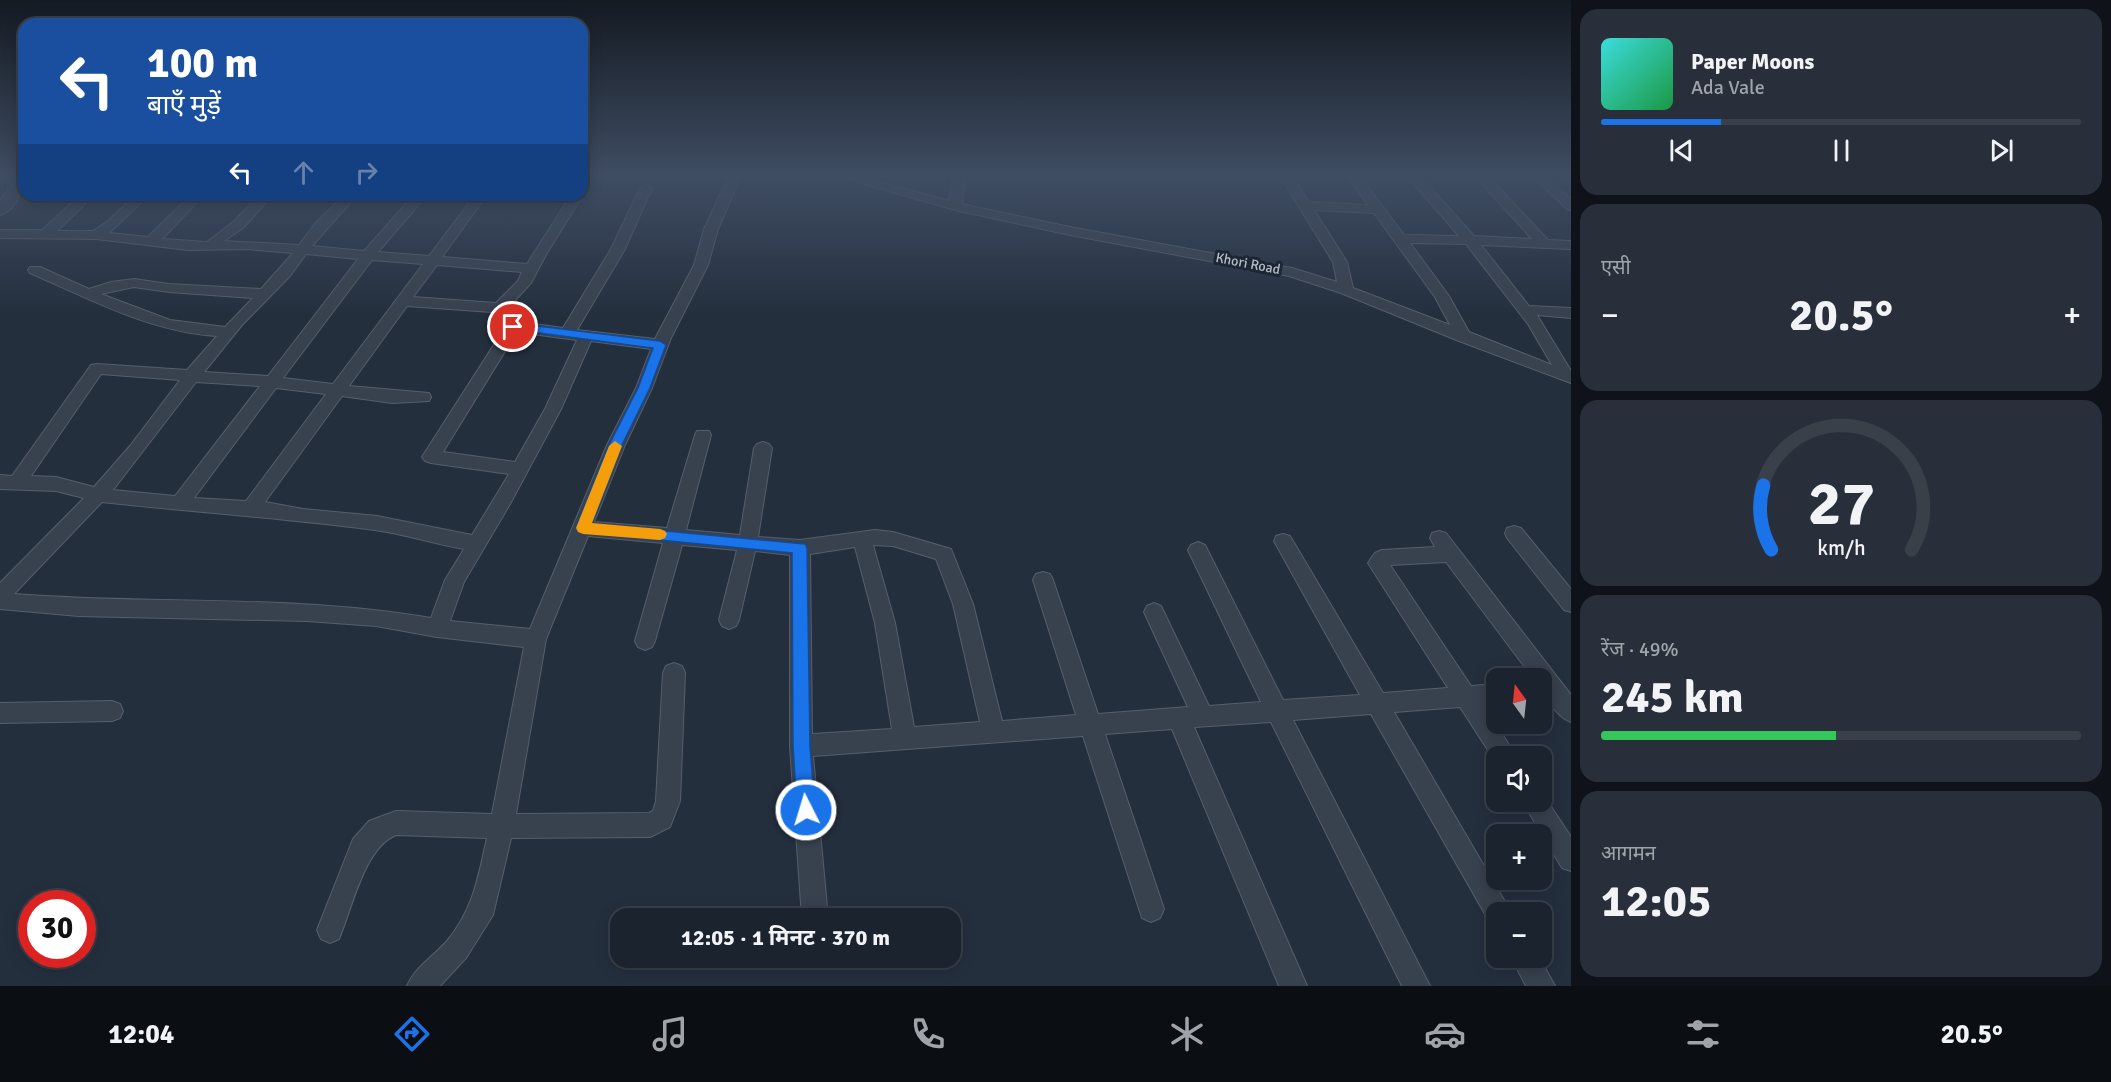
<!DOCTYPE html>
<html lang="hi">
<meta charset="utf-8">
<style>
body{margin:0;font-family:Signika,"Noto Sans Devanagari",sans-serif;background:#282f3a;color:#f1f3f6;height:100vh;display:flex;flex-direction:column;font-size:22px;white-space:nowrap}
*{box-sizing:border-box;margin:0}
p{font-size:20px;color:#a0a4aa}
.icon{flex:none;width:33px;height:33px;fill:none;stroke:currentColor;stroke-width:2;stroke-linecap:round;stroke-linejoin:round}
.map{position:relative;flex:1;overflow:hidden}
.panel{display:flex;flex-direction:column;gap:9px;padding:9px;background:#0f1319;width:540px}
.panel>*{flex:none}
.top-card{position:absolute;left:18px;top:18px;width:570px;height:183px;border-radius:18px;box-shadow:0 3px 15px #0003,0 0 0 2px #39404a;background:#1a4fa0;color:#fff;overflow:hidden}
.needle{width:39px;rotate:345deg}
.controls{position:absolute;left:1486px;top:668px;display:grid;gap:12px}
.controls a{display:grid;place-items:center;width:66px;height:66px;border-radius:12px;background:#1b232e;box-shadow:0 3px 15px #0003,0 0 0 2px #39404a;font-size:30px}
.speed{position:absolute;left:18px;top:890px;display:flex;gap:12px;font-size:30px;font-weight:700;text-align:center}
.speed>*{display:grid;place-content:center;width:78px;height:78px;border-radius:50%;background:#1b232e;box-shadow:0 3px 15px #0003,0 0 0 2px #39404a;line-height:1}
.speed .limit{border:9px solid #d22;background:#fff;color:#111}
.pin{position:absolute;display:grid;place-items:center;width:51px;height:51px;color:#fff;margin:-26px;border:3px solid #fff;border-radius:50%;box-shadow:0 2px 6px #0007}
.me{position:absolute;width:66px;margin:-33px;rotate:355deg;stroke-linejoin:round;filter:drop-shadow(0 0 4px #0008)}
.turn{display:flex;align-items:center;gap:21px;height:126px;padding:0 30px;font-size:27px}
.turn .icon{width:78px;height:78px;stroke-width:2.5}
.turn b{display:block;font-size:42px;line-height:51px}
.lanes{display:flex;align-items:center;height:57px;padding:0 30px;background:#0003;justify-content:center;gap:30px;direction:ltr}
.lanes .off{opacity:.35}
.big{font-size:45px;font-weight:700;line-height:1.1}
.panel .widget{flex:1;display:flex;flex-direction:column;justify-content:center;gap:9px;min-width:0;padding:0 21px;border-radius:18px;background:#282f3a}
.panel .dial{align-items:center;gap:0}
.dial svg{height:156px;overflow:visible;fill:none;stroke:#39404a;stroke-width:7;stroke-linecap:round;text-anchor:middle}
.dial text{fill:#f1f3f6;stroke:none}
.song{display:flex;align-items:center;gap:18px}
.cover{width:72px;height:72px;border-radius:9px;background:linear-gradient(135deg,hsl(180 70% 55%),hsl(140 70% 35%))}
.played{height:6px;border-radius:3px;background:linear-gradient(90deg,#1a73e8 25%,#39404a 25%)}
.keys{display:flex;justify-content:space-around;direction:ltr}
.heat{display:flex;justify-content:space-between;align-items:center;font-size:33px;direction:ltr}
.charge{height:9px;border-radius:4px;background:linear-gradient(90deg,#34c759 49%,#39404a 0)}
.trip{position:absolute;left:610px;top:908px;width:351px;height:60px;border-radius:18px;background:#1b232e;box-shadow:0 3px 15px #0003,0 0 0 2px #39404a;font-weight:700;line-height:60px;text-align:center}
.tab-bar{display:flex;height:96px;justify-content:space-around;align-items:center;background:#0b0e12;color:#a0a4aa}
.tab-bar .icon{width:42px;height:42px}
.tab-bar .selected{color:#1a73e8}
.tab-bar b{font-size:27px;color:#f1f3f6}
main{display:flex;flex:1;min-height:0}
.map>svg:first-child{display:block}
.lines{fill:none;stroke-linecap:round;stroke-linejoin:round}
.minor-casing{stroke:#565f6c;stroke-width:2}
.tertiary-casing{stroke:#565f6c;stroke-width:2}
.minor{fill:#38414e;fill-rule:evenodd}
.tertiary{fill:#38414e;fill-rule:evenodd}
.route{fill:#1a73e8;stroke:#114b97;stroke-width:1.5}
.slow{fill:#f59e0b}
.labels{text-anchor:middle;stroke-width:6;stroke-linejoin:round;paint-order:stroke}
.far-street-label{font-size:14px;fill:#b4bcc9;stroke:#1d2633}
</style>
<main>
<div class="map">
<svg width="1571" height="986" viewBox="0 0 1571 986">
<rect width="100%" height="100%" fill="#242f3e"/>
<g class="lines">
<defs>
<g id="minor">
<path d="M729,176H741L718,229L708,265L671,338L652,388L625,445L594,522L667,528L695,435L697,431H709L711,435L686,530L740,535L754,448L757,444L763,442L769,444L772,448L758,537L800,540L875,530L893,532L951,549L973,604L1002,721L1076,715L1033,580L1036,574L1043,572L1050,574L1053,580L1098,714L1188,707L1144,612L1147,606L1154,603L1161,606L1209,706L1261,702L1188,550L1191,545L1198,542L1205,545L1283,700L1360,695L1274,541L1276,536L1283,534L1290,536L1383,693L1448,688L1368,563L1375,553L1382,550L1435,547L1430,538L1432,533L1439,531L1446,533L1571,695V722C1555,716 1542,694 1542,678H1533L1446,562L1390,565L1471,686L1497,684V704L1484,705L1516,756H1497V764L1460,707L1394,712L1511,912H1497V924L1489,921L1371,714L1293,720L1430,986H1402L1271,722L1194,727L1307,986H1279L1172,729L1105,734L1164,909L1160,918L1151,922L1142,918L1083,736L813,756L828,918H802L790,746V555L755,551L739,620L736,626L729,629L722,626L719,620L737,550L682,545L655,641L652,647L645,650L638,647L635,641L663,543L588,536L546,639L516,814L649,813L653,811L656,801L663,673L666,666L674,663L682,666L685,673L680,801L670,827L650,837L511,838L493,915L466,958L440,986H407C415,967 434,956 447,941C474,908 478,877 487,838L396,835C364,848 352,909 339,939L330,943L321,939L317,930L353,839L369,821L396,811L492,814L524,647L437,637L376,626L307,621L79,616L0,609V583L84,498L56,491L0,489V475L12,476L91,365L97,364L187,370L217,336C150,332 90,299 30,273L28,270L30,267H40L89,289L111,282L134,279L169,284L261,289L293,253L246,249L188,250L96,239L0,238V230H42L76,199H84L86,202L84,205L57,231H93L108,221L136,195H149L109,233L148,237L191,195H204L162,239L207,242L233,222L260,195H273L243,228L224,241L299,245L314,225L344,195H357L312,246L364,251L414,195H427L378,252L429,256L475,195H487L442,257L527,264L571,195L582,193L583,195L547,253L531,283L507,309L506,320L563,328L611,249L640,188L646,184L652,188L625,249L577,330L655,339L694,265L704,229ZM306,254L358,259L268,376L204,372L242,325L290,276ZM372,260L423,264L333,384L283,378ZM437,265L522,272L518,281L496,303L413,297ZM134,287L169,292L253,298L225,327L170,320L101,294ZM407,306L492,312L491,321L496,327L504,329L422,457L425,461L431,463L509,474L472,535L377,516L303,509L265,502L342,396L392,403L429,401L431,397L429,393L349,386ZM517,332L577,340L545,409L515,462L443,452ZM591,341L651,349L636,388L607,445L530,629L450,621L464,582L510,504L561,409ZM101,374L180,380L130,446L94,487L56,477L31,476ZM196,382L260,386L175,496L113,490ZM276,388L326,394L246,501L194,498ZM102,502C193,512 284,518 375,530C405,534 434,544 464,549L445,580L431,618C293,594 153,605 14,594ZM873,545L893,546L936,559L953,604L980,722L914,727L895,623ZM855,547L875,623L892,729L812,734L810,554Z"/>
<path d="M836,176H858L949,201L953,176H965L962,204L1070,227L1292,268L1337,282L1333,262L1280,176H1292L1309,202L1368,205L1347,176H1360L1404,235L1459,236L1407,176H1420L1474,236L1532,239L1475,176H1488L1548,240L1571,241V249L1481,245L1529,306L1571,308V318L1537,315L1571,371V383L1459,341L1341,293L1289,276L1070,235L955,210ZM1314,210L1374,213L1435,297L1450,325L1353,288L1347,262ZM1410,243L1466,244L1528,324L1552,365L1469,332L1449,296Z"/>
<polygon points="1532,176 1546,176 1571,199 1571,210 1567,209"/>
<polygon points="1514,526 1521,528 1571,589 1571,612 1564,610 1507,538 1505,533 1507,528"/>
<polygon points="112,701 120,704 123,711 120,718 112,721 0,723 0,703"/>
<polygon points="1542,793 1571,837 1571,871 1562,868 1522,801 1542,801"/>
<polygon points="1511,957 1539,957 1555,986 1526,986"/>
</g>
<path id="tertiary" d="M24,176C24,190 15,211 0,215V200L19,177Z"/>
</defs>
<!-- minor casing -->
<use href="#minor" class="minor-casing"/>
<!-- tertiary casing -->
<use href="#tertiary" class="tertiary-casing"/>
<!-- minor -->
<use href="#minor" class="minor"/>
<!-- tertiary -->
<use href="#tertiary" class="tertiary"/>
</g>
<!-- sky -->
<linearGradient id="sky" x2="0" y2="1"><stop stop-color="#141a22"/><stop offset="0.56" stop-color="#3f4d63"/><stop offset="1" stop-color="#3f4d63" stop-opacity="0"/></linearGradient>
<rect width="1571" height="315" fill="url(#sky)"/>
<!-- route -->
<polygon class="route" points="513,323 660,341 666,345 650,388 622,445 592,524 805,544 807,548 810,746 815,810 813,817 806,819 800,817 797,810 793,746 792,553 578,532 576,528 609,445 638,388 653,348 509,329 509,324"/>
<!-- slow -->
<polygon class="slow" points="615,441 622,446 592,523 660,529 665,531 667,534 665,538 660,540 583,534 578,532 576,528 609,446"/>
<g class="labels">
<!-- far-street labels -->
<g class="far-street-label">
<text transform="translate(1248 263) rotate(11)" y="5">Khori Road</text>
</g>
</g>
</svg>
<div class="controls">
<a><svg class="needle" viewBox="-14 -14 28 28"><path d="M0-13l5 13h-10z" fill="#e53935"/><path d="M0 13l5-13h-10z" fill="#a0a4aa"/></svg></a>
<a><svg class="icon" aria-label="sound" viewBox="0 0 24 24"><path d="M4 9h4l5-4v14l-5-4H4zM17 9q2 3 0 6"/></svg></a>
<a>+</a>
<a>−</a>
</div>
<div class="speed"><div class="limit">30</div></div>
<div class="pin" style="left:513px;top:327px;background:#d93025"><svg class="icon" aria-label="arrive" viewBox="0 0 24 24"><path d="M6 21V4h12l-3 4 3 4H6"/></svg></div>
<svg class="me" style="left:806px;top:810px" viewBox="-20 -20 40 40"><circle r="17" fill="#1a73e8" stroke="#fff" stroke-width="3"/><path d="M0-11L8 9 0 5-8 9z" fill="#fff"/></svg>
<div class="trip">12:05 · 1 मिनट · 370 m</div>
<div class="top-card">
<div class="turn"><svg class="icon" aria-label="left" viewBox="0 0 24 24"><path d="M17 20v-9H6M10 6l-5 5 5 5"/></svg><div><b>100 m</b>बाएँ मुड़ें</div></div>
<div class="lanes"><svg class="icon" aria-label="left" viewBox="0 0 24 24"><path d="M17 20v-9H6M10 6l-5 5 5 5"/></svg><svg class="icon off" aria-label="ahead" viewBox="0 0 24 24"><path d="M12 20V5M6 11l6-6 6 6"/></svg><svg class="icon off" aria-label="right" viewBox="0 0 24 24"><path d="M7 20v-9h11M14 6l5 5-5 5"/></svg></div>
</div>
</div>
<section class="panel">
<div class="widget">
<div class="song"><i class="cover"></i><div><b>Paper Moons</b><p>Ada Vale</p></div></div>
<div class="played"></div>
<div class="keys"><svg class="icon" aria-label="previous" viewBox="0 0 24 24"><path d="M18 5L8 12l10 7zM5 5v14"/></svg><svg class="icon" aria-label="pause" viewBox="0 0 24 24"><path d="M8 5v14M16 5v14"/></svg><svg class="icon" aria-label="next" viewBox="0 0 24 24"><path d="M6 5l10 7-10 7zM19 5v14"/></svg></div>
</div>
<div class="widget"><p>एसी</p>
<div class="heat"><a>−</a><b class="big">20.5°</b><a>+</a></div>
</div>
<div class="widget dial"><svg viewBox="0 0 100 80">
<path d="M14 69A42 42 0 1 1 86 69"/>
<path d="M14 69A42 42 0 0 1 10 36" stroke="#1a73e8"/>
<text x="50" y="56" font-size="32" font-weight="700">27</text>
<text x="50" y="72" font-size="11">km/h</text>
</svg></div>
<div class="widget"><p>रेंज · 49%</p><b class="big">245 km</b><div class="charge"></div></div>
<div class="widget"><p>आगमन</p><b class="big">12:05</b></div>
</section>
</main>
<nav class="tab-bar">
<b>12:04</b>
<svg class="icon selected" aria-label="directions" viewBox="0 0 24 24"><path d="M12 3l9 9-9 9-9-9zM9 14v-3h6M13 9l2 2-2 2"/></svg>
<svg class="icon" aria-label="music" viewBox="0 0 24 24"><path d="M9 18V5l10-2v13"/><circle cx="6" cy="18" r="3"/><circle cx="16" cy="16" r="3"/></svg>
<svg class="icon" aria-label="phone" viewBox="0 0 24 24"><path d="M5 4h4l2 5-3 2q2 4 5 5l2-3 5 2v4C11 20 4 13 5 4z"/></svg>
<svg class="icon" aria-label="climate" viewBox="0 0 24 24"><path d="M12 3v18M4 7l16 10M4 17L20 7"/></svg>
<svg class="icon" aria-label="car" viewBox="0 0 24 24"><path d="M5 17H2v-5l4-1 3-4h7l3 4 3 1v5h-3M9 17h6M6 11h13"/><circle cx="7" cy="17" r="2"/><circle cx="17" cy="17" r="2"/></svg>
<svg class="icon" aria-label="filters" viewBox="0 0 24 24"><path d="M4 7h16M4 17h16"/><circle cx="9" cy="7" r="2"/><circle cx="15" cy="17" r="2"/></svg>
<b>20.5°</b>
</nav>
